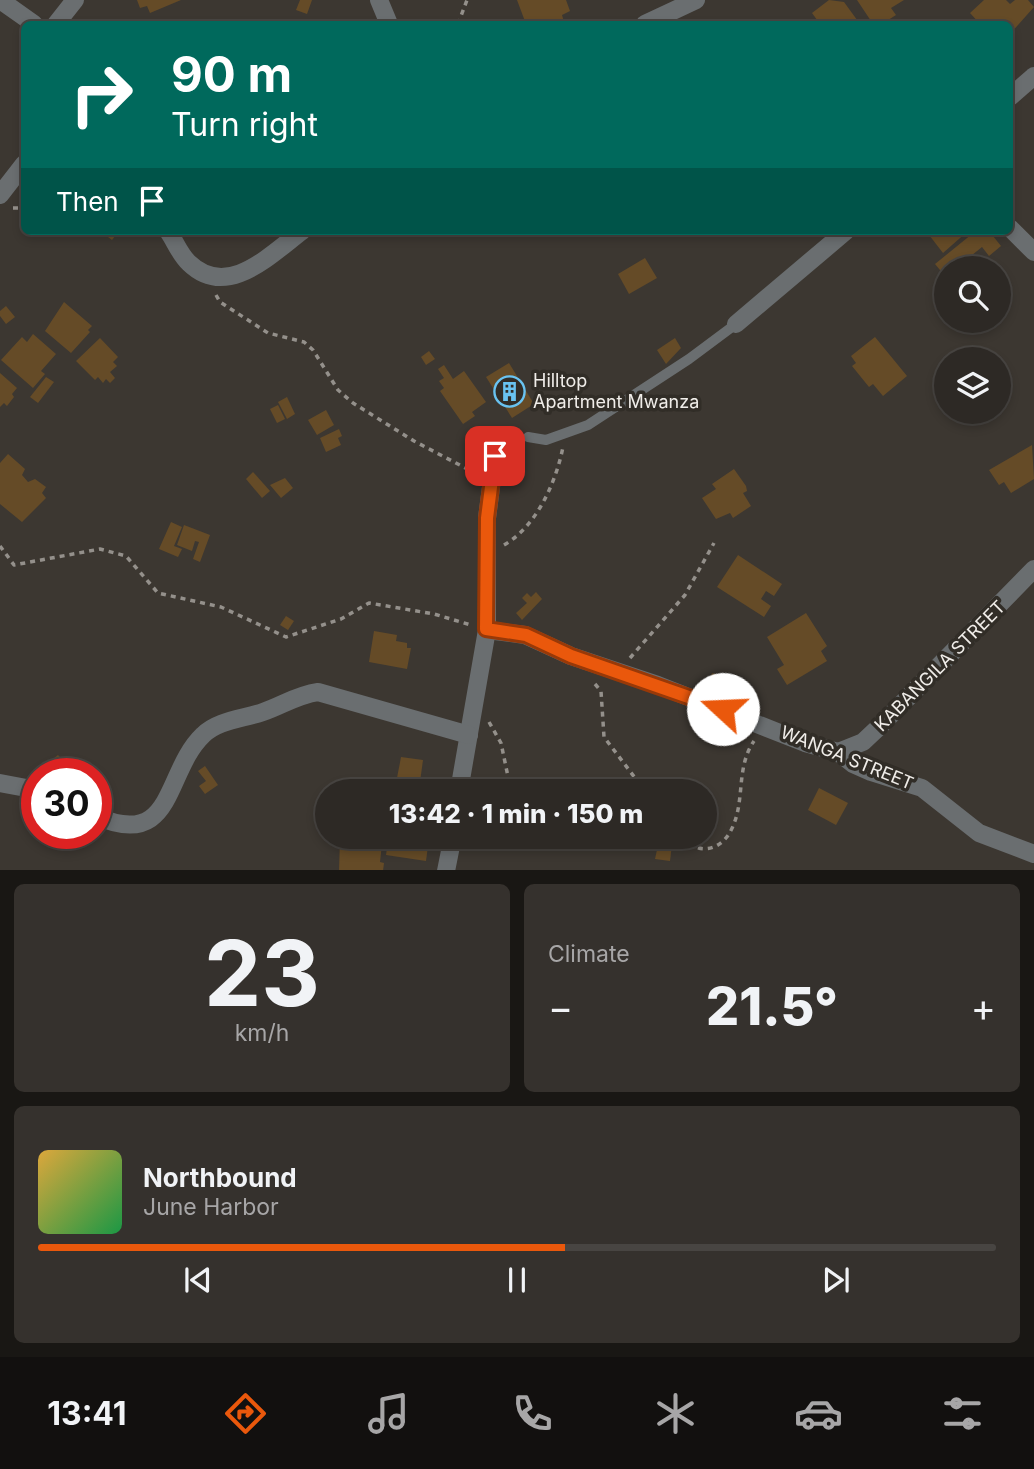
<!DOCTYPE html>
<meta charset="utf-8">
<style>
body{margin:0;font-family:Inter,sans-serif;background:#35312d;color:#f1f3f6;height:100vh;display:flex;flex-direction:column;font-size:26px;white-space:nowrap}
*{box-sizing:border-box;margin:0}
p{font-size:23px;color:#a7a6a7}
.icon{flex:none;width:38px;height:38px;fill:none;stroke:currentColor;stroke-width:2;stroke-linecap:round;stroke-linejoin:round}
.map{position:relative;height:870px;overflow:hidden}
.panel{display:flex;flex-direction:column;gap:14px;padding:14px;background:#191714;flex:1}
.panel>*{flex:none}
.top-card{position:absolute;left:21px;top:21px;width:992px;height:214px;border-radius:10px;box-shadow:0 4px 10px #0003,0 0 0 2px #484542;background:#00695c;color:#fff;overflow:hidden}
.controls{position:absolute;left:934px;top:256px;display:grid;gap:14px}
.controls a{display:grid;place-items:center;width:77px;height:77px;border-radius:50%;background:#2d2925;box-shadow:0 4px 10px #0003,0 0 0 2px #484542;font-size:35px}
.speed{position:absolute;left:21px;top:758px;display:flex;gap:14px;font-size:35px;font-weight:700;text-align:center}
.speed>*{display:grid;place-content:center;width:91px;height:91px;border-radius:50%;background:#2d2925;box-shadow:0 4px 10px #0003,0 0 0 2px #484542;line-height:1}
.speed .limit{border:10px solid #d22;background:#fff;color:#111}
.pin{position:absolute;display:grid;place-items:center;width:60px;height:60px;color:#fff;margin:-30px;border-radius:14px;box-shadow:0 4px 10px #0006}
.me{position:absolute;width:77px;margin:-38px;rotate:290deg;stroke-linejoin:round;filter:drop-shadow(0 0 5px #0008)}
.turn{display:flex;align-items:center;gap:24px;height:147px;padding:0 35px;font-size:32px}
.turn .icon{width:91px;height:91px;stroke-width:2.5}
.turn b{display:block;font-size:49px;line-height:60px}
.then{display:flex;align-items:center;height:66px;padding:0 35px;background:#0003;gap:14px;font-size:26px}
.big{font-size:52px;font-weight:800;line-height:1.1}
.panel .widget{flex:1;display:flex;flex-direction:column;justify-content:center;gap:10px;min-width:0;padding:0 24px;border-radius:10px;background:#35312d}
.panel .dial{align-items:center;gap:0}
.dial b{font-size:91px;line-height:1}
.song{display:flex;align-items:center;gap:21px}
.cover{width:84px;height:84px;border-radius:10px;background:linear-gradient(135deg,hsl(40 70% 55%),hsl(140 70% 35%))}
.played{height:7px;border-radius:4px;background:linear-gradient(90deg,#ea580c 55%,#484542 55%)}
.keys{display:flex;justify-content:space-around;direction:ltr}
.heat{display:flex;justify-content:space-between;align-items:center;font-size:38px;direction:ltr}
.panel .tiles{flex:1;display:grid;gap:14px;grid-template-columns:1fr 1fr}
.widget:last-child{grid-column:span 2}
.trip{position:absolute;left:315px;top:779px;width:402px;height:70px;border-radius:35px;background:#2d2925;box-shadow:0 4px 10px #0003,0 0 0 2px #484542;font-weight:800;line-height:70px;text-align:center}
.dock{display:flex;height:112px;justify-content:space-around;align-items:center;background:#12100f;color:#a7a6a7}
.dock .icon{width:49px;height:49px}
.dock .active{color:#ea580c}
.dock b{font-size:32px;color:#f1f3f6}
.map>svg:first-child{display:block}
.building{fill:#654b27}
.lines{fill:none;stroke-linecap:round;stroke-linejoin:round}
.path{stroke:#94908b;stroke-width:3.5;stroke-dasharray:5 5;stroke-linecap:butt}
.lane{stroke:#6a6e70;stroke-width:10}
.street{stroke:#6a6e70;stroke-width:18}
.route-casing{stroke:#983908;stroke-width:18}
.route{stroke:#ea580c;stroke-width:12}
.labels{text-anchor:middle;stroke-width:7;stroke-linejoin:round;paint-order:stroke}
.poi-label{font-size:18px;fill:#f0ede9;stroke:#312d27;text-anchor:start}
.street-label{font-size:18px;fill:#f0ede9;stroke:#312d27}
</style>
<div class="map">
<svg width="1034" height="871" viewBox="0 0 1034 871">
<rect width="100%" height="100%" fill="#3c3731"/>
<!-- building -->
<g class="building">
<polygon points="137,0 181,0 150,13 147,6 140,8"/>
<polygon points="300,0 312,0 307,14 296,10"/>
<polygon points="517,0 566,0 570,11 562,15 564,22 559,24 526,24"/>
<polygon points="829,0 844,2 860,24 820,24 812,13"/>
<polygon points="857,0 904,0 891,8 896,15 882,24 873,24"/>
<polygon points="984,0 1006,0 1010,4 1015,0 1028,0 1034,7 1010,34 1010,24 980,24 970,13"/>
<polygon points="100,231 119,231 112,240"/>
<polygon points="926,231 968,231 943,253"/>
<polygon points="969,231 989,231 1001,246 989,256 982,247 956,268 947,268 945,276 935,264 972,234"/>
<polygon points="645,258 657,278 629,294 618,274"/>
<polygon points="64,302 92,326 88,330 90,332 71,353 45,331"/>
<polygon points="6,306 15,317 6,324 0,316 0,311"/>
<polygon points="33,334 56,354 41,371 45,374 33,388 1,360 22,337 27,342"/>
<polygon points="875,337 907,376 883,396 873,384 869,387 852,366 856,363 851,356"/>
<polygon points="100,338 118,357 113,362 117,366 110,372 115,378 110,383 106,379 103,383 98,377 95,380 76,361"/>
<polygon points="675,338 681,348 666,364 657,350"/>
<polygon points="429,351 435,359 426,365 421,357"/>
<polygon points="509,363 534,404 512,418 486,377"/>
<polygon points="444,365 453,379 464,371 486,402 472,412 475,416 463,424 440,391 444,388 439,381 444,378 438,369"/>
<polygon points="0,373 17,388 12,394 14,397 7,406 4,403 0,407"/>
<polygon points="46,377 54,382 38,403 30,397"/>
<polygon points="287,397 295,414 287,419 278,402"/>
<polygon points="278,405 285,419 277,423 270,409"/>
<polygon points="326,410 334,425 317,435 308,420"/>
<polygon points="339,429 342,436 338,438 341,445 326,452 320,438"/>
<polygon points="1032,445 1034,479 1011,493 1004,482 999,485 989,470"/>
<polygon points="8,454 25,469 22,475 28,482 35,479 46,487 42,493 46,498 22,522 0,504 0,463"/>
<polygon points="734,469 746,486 747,491 743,493 751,506 733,518 730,513 716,519 702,498 716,489 712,484"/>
<polygon points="253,472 270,491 262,498 246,479"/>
<polygon points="285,478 293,488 281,498 270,485"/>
<polygon points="171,522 182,527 174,546 182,549 178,557 159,549"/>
<polygon points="184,525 210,535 200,562 193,559 199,542 195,541 192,551 177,545"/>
<polygon points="738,555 782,584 774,596 766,591 761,599 771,606 764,617 717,587"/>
<polygon points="536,592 542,599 522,620 516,613 527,603 522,598 527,593 531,597"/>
<polygon points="806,613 827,646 821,651 827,661 787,685 777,669 784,665 767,637"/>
<polygon points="286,616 294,621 288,630 280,625"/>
<polygon points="374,631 397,635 396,641 407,643 407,648 411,648 407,669 369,662"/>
<polygon points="712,673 734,679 730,692 708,686"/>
<polygon points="58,755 65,763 55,771 48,763"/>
<polygon points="401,757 423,760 420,782 397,778"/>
<polygon points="205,766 218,785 205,794 199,786 206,781 198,771"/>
<polygon points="627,782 638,786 636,791 624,791"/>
<polygon points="819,788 848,803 836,825 808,810"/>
<polygon points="660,836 673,836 670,861 655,859"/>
<polygon points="340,839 382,844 380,862 384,863 383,871 339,871"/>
<polygon points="388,841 428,846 426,861 386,855"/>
</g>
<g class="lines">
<!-- path -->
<g class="path">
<polyline points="458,24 467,0"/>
<polyline points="13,208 24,208"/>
<polyline points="216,295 220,302 268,333 304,342 313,350 338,390 353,403 414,441 475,473"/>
<path d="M504,545C537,526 556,482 563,447"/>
<polyline points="0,546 14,565 100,549 126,556 158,593 221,607 286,637 341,619 369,603 434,614 471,625"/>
<polyline points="630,658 685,595 714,543"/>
<polyline points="595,684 601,691 604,737 645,791"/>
<polyline points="489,722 501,743 511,791"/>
<path d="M682,836C698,857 723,851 733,826C745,799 736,767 754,741"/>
</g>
<!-- lane -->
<polyline class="lane" points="528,437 546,440 588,425 689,359 736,324"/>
<!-- street -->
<g class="street">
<polyline points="0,0 34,24"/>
<polyline points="379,0 389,24"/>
<polyline points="56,24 75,0"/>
<polyline points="645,24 696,0"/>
<polyline points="1010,97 1034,76"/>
<polyline points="0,195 24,164"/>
<polyline points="1010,228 1034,252"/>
<path d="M168,231C175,241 180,255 189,263C227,300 270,255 302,231"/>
<polyline points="736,324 846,231"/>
<polyline points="487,630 525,635 571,656 658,685 805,743 838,752 853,764 871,772 922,788 979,833 1034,854"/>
<polyline points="838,752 863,742 880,726 1034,569"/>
<polyline points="0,783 37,790"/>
<polyline points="459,791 487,630 487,518 495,456"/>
<path d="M96,816C175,851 164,772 203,735C218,720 243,719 263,712C283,705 297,695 318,692L469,735"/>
<polyline points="446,871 453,836"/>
</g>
</g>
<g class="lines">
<defs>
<polyline id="route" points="495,456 487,518 486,629 526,635 571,656 723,709"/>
</defs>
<!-- route casing -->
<use href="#route" class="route-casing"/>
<!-- route -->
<use href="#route" class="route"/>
</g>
<!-- icons -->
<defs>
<symbol id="building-ring" viewBox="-11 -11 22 22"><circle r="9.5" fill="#312d27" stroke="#69c3f1" stroke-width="1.5"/><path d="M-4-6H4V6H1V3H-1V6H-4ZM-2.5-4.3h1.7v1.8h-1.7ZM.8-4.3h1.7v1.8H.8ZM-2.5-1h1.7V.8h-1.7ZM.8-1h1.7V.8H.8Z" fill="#69c3f1"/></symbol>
</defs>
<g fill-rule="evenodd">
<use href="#building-ring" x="492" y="374" width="35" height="35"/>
</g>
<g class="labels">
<!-- poi labels -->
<g class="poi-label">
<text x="533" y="387">Hilltop<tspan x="533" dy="21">Apartment Mwanza</tspan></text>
</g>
<!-- street labels -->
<g class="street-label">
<text transform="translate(940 666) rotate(-45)" y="6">KABANGILA STREET</text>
<text transform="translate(847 758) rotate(22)" y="6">WANGA STREET</text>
</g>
</g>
</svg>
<div class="controls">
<a><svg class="icon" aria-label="search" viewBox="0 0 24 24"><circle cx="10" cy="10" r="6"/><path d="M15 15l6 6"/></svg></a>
<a><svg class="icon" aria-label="layers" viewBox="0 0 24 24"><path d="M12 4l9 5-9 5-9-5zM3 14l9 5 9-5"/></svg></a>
</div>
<div class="speed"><div class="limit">30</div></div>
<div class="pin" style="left:495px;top:456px;background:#d93025"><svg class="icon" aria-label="arrive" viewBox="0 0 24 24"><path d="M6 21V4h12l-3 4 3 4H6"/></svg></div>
<svg class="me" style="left:723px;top:709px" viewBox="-20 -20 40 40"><circle r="19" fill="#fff"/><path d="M0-13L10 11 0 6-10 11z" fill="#ea580c"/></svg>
<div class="trip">13:42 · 1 min · 150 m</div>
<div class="top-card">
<div class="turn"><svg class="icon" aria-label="right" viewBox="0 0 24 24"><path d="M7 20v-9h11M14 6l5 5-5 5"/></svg><div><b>90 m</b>Turn right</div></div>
<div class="then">Then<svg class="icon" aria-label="arrive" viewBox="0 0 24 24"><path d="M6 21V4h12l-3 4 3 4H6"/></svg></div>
</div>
</div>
<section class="panel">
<div class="tiles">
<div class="widget dial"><b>23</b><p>km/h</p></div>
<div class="widget"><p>Climate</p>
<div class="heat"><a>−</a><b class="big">21.5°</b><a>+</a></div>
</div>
<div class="widget">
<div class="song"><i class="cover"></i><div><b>Northbound</b><p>June Harbor</p></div></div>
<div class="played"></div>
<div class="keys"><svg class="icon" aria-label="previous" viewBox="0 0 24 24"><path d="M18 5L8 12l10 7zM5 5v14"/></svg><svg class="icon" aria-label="pause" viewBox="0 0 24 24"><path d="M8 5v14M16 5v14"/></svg><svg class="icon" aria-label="next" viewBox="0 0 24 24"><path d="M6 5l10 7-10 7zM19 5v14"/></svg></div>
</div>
</div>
</section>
<nav class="dock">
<b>13:41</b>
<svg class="icon active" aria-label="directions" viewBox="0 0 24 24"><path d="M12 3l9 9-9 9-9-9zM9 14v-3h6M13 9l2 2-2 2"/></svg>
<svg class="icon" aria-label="music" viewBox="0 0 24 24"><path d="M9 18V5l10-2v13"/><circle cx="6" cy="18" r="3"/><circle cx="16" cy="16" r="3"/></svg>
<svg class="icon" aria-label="phone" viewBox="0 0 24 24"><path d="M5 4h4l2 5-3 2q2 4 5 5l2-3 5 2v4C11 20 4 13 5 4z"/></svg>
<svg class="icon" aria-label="climate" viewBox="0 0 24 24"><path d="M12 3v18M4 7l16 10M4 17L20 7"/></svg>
<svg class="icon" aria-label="car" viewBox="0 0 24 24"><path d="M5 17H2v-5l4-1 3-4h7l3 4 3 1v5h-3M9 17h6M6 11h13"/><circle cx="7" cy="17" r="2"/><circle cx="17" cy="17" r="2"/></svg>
<svg class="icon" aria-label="filters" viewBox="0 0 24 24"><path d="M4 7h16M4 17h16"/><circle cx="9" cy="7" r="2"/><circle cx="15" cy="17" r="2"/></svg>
</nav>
